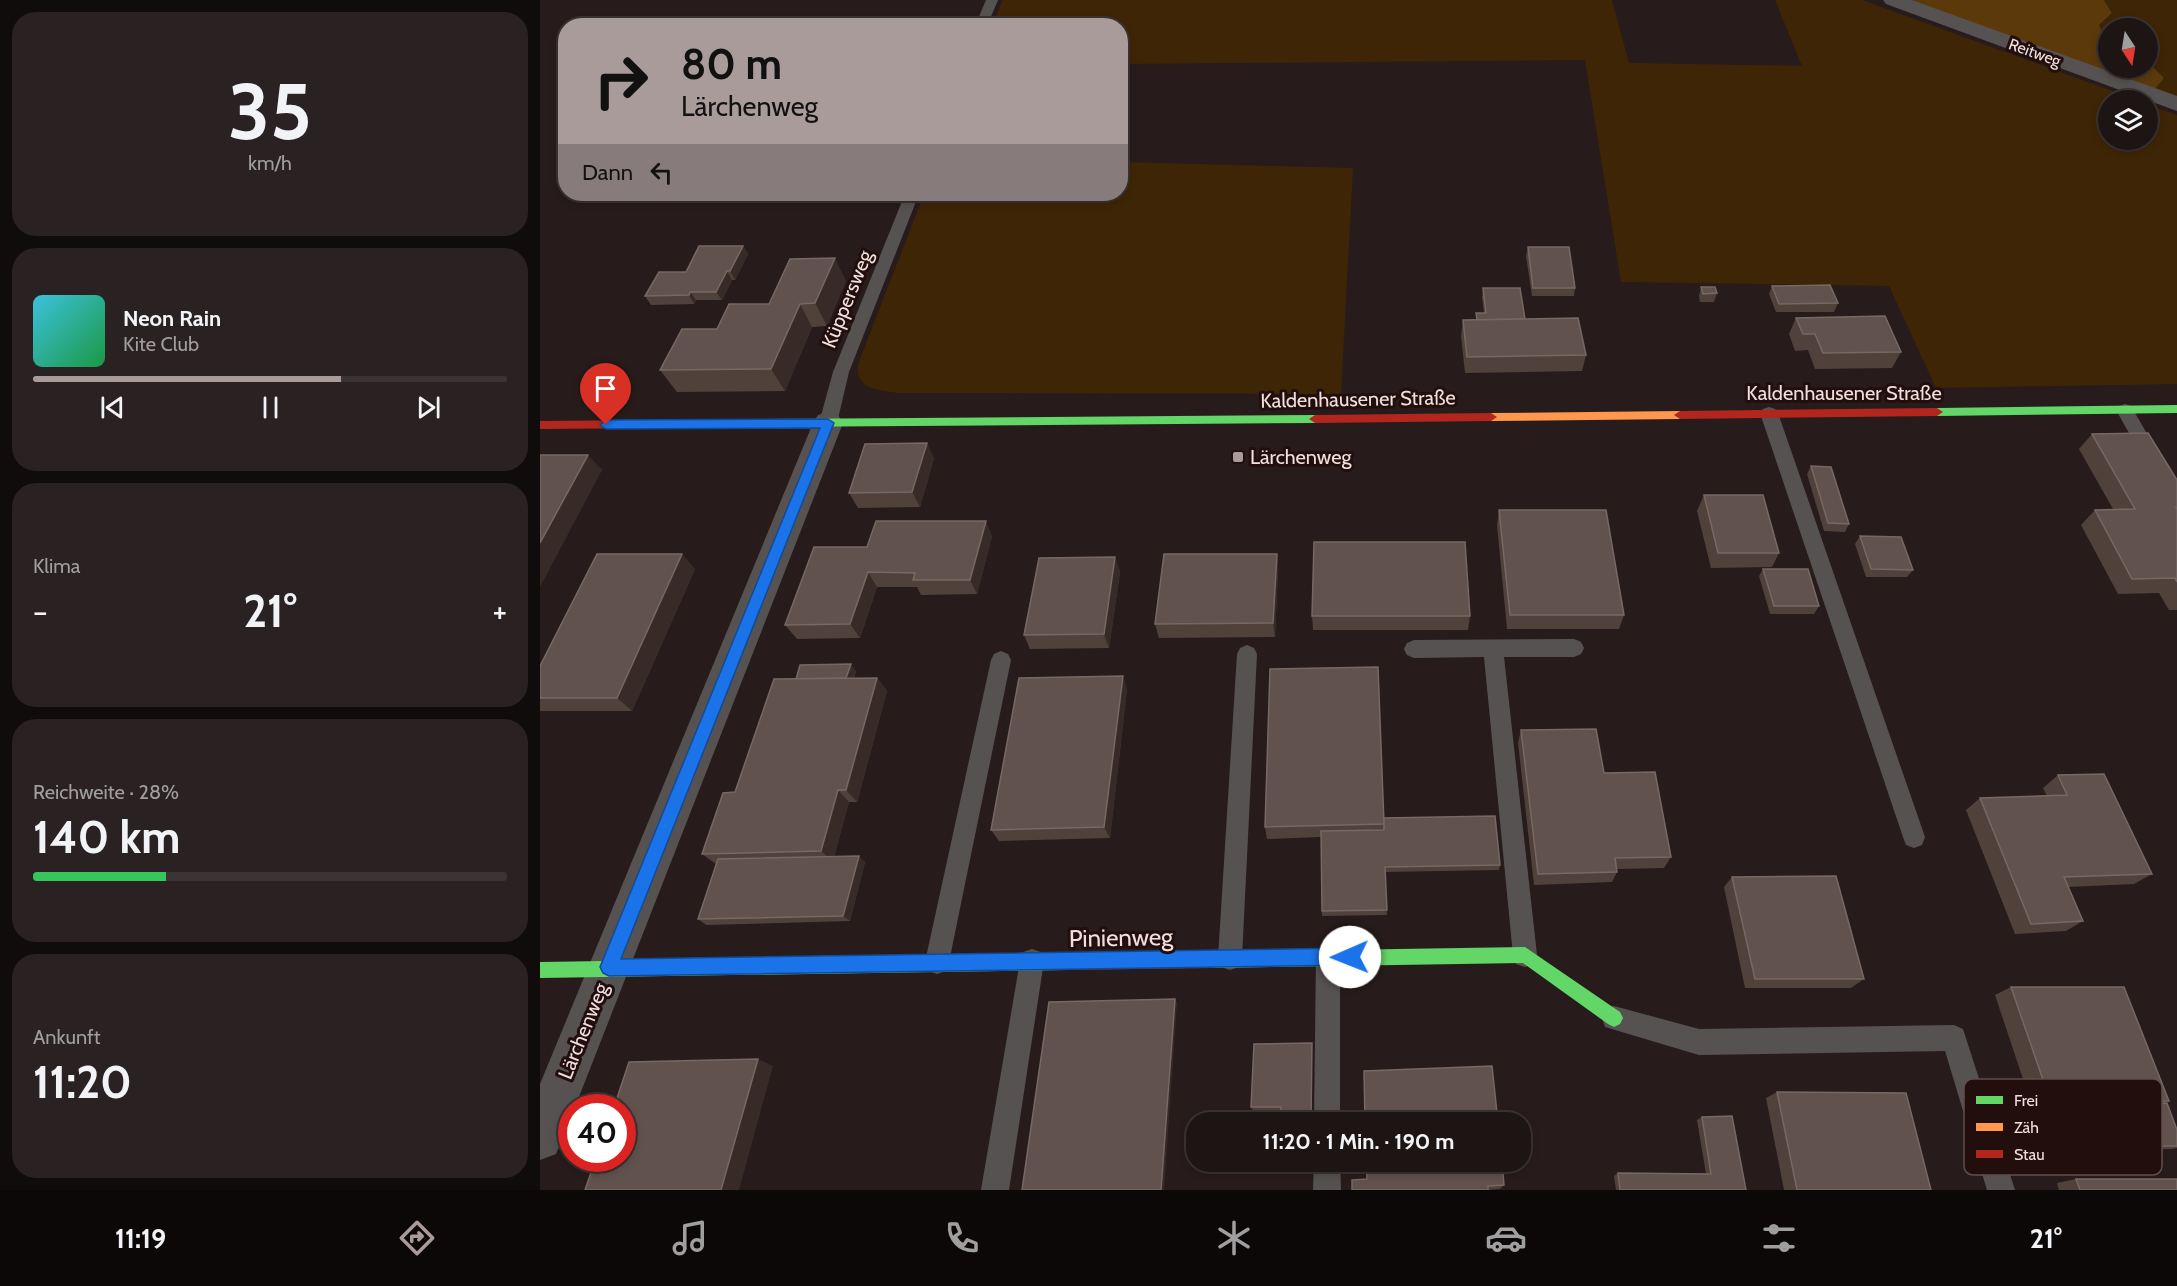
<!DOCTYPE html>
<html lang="de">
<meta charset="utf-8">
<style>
body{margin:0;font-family:Cabin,sans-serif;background:#2a2222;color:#f1f3f6;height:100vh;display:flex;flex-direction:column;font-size:22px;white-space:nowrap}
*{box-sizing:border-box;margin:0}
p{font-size:20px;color:#a09fa0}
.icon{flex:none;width:33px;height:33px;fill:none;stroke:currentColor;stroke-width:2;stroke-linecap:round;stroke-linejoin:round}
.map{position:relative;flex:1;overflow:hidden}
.side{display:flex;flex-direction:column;gap:12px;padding:12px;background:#100c0b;width:540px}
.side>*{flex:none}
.hud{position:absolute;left:18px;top:18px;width:570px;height:183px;border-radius:24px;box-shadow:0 3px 9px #0003,0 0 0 2px #3b3434;background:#a99b9a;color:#111;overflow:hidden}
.needle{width:39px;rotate:168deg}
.fabs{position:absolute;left:1558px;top:18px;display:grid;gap:12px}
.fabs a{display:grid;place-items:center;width:60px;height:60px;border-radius:50%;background:#1d1514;box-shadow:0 3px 9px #0003,0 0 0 2px #3b3434;font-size:30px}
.speed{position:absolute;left:18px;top:1094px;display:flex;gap:12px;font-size:30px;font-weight:700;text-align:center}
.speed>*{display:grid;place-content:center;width:78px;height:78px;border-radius:50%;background:#1d1514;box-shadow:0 3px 9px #0003,0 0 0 2px #3b3434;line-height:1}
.speed .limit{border:9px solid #d22;background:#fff;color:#111}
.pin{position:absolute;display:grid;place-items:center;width:51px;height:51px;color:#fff;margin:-62px -26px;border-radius:50% 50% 50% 0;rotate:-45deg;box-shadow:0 0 6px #0007}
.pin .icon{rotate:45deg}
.me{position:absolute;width:66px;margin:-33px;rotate:269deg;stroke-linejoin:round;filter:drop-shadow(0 0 4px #0008)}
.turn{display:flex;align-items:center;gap:21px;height:126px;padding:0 24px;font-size:27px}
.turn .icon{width:78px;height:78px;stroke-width:2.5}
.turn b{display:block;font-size:42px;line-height:51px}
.then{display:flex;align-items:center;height:57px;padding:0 24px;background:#0003;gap:12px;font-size:22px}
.big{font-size:45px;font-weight:800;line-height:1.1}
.side .tile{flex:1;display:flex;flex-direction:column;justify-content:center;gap:9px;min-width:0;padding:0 21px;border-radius:24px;background:#2a2222}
.side .dial{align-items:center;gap:0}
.dial b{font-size:78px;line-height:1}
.song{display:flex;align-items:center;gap:18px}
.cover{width:72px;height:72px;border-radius:9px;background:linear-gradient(135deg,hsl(190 70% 55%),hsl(140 70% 35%))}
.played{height:6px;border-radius:3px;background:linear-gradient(90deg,#a99b9a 65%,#3b3434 65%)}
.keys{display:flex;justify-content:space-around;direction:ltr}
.heat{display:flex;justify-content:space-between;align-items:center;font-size:33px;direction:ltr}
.charge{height:9px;border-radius:4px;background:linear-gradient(90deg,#34c759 28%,#3b3434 0)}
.trip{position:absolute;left:646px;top:1112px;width:345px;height:60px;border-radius:24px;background:#1d1514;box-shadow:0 3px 9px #0003,0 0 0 2px #3b3434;font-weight:800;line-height:60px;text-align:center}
.tabs{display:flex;height:96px;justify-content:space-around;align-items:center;background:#0c0808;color:#a09fa0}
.tabs .icon{width:42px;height:42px}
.tabs .on{color:#a99b9a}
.tabs b{font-size:27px;color:#f1f3f6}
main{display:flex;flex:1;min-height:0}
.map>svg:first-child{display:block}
.green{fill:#3e2505}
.forest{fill:#5b390b}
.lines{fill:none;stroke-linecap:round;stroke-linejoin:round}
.lane{fill:#575252;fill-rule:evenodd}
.street{fill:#575252;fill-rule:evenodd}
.fast{fill:#63d668;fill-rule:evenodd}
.slow{fill:#ff974d;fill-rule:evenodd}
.jam{fill:#b3261e;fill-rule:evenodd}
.wall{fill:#50413b}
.shaded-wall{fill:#382b27}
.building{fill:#61524d;stroke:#776864;stroke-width:1.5}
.route{fill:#1a73e8;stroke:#114b97;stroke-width:1.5}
.poi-dot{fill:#a99b9a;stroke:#220f0d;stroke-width:2}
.labels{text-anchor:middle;stroke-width:6;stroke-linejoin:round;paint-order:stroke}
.far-street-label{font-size:16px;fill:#efe0de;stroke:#220f0d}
.street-label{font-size:20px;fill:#efe0de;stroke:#220f0d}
.poi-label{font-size:20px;fill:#efe0de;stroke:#220f0d;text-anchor:start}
.near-street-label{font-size:24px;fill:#efe0de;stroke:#220f0d}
.key{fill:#220f0d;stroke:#604e4c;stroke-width:1.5}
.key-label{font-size:16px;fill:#efe0de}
</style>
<main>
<section class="side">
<div class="tile dial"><b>35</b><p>km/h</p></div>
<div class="tile">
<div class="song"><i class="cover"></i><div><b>Neon Rain</b><p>Kite Club</p></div></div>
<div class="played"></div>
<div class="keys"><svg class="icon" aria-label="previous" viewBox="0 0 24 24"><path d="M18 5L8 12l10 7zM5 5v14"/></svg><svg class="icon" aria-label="pause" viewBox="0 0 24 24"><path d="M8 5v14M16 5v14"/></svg><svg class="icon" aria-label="next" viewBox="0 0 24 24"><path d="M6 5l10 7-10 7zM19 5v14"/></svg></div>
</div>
<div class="tile"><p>Klima</p>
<div class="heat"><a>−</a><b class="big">21°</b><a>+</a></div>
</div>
<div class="tile"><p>Reichweite · 28%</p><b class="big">140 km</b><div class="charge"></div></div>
<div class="tile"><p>Ankunft</p><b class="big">11:20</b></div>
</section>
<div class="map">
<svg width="1637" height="1190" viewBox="0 0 1637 1190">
<rect width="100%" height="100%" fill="#271c1b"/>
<!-- green -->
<g class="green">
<polygon points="463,0 1072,0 1089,63 1262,66 1235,0 1322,0 1597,100 1569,100 1569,140 1608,140 1608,105 1637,115 1637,384 1396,388 1349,286 1081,282 1045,60 581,64 580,26 452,25"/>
<polygon points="1564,0 1637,0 1637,97 1615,89 1624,78 1608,62 1608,28 1569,28 1569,46 1559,25 1572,13"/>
<path d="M581,162L813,168L801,394L357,393C337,389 315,390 318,364L384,194H580Z"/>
</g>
<!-- forest -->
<polygon class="forest" points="1370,0 1564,0 1572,13 1559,25 1569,46 1569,68 1608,68 1608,62 1624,78 1615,89"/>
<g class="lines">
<!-- lane -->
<g class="lane">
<polygon points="446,0 458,0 447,26 435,26"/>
<polygon points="365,194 379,194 309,372 297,423 294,427 288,429 282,427 279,423 293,372"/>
<polygon points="1585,404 1591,406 1637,486 1637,509 1631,507 1576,410 1579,406"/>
<polygon points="1229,407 1235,409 1238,413 1385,837 1382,845 1374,848 1366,845 1363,837 1220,413 1223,409"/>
<polygon points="1034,639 1041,642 1044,648 1041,654 1034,657 964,657 997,955 994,964 985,967 976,964 973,955 944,657 874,658 867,655 864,649 867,643 874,640"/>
<polygon points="707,645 714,648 717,654 702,958 699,967 690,970 681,967 678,958 697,654 700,648"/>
<polygon points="461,651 468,654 471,660 409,962 406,971 397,974 388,971 385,962 451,660 454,654"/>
<polygon points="788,945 797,948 800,957 800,1122 774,1122 776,957 779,948"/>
<polygon points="492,949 501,952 504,961 469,1190 441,1190 480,961 483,952"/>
<polygon points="1074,1006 1159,1029 1414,1025 1423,1029 1475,1190 1447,1190 1405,1051 1159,1055 1065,1027 1062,1018 1065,1009"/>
<polygon points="774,1161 800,1161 801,1190 773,1190"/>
</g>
<!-- street -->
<g class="street">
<polygon points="1343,0 1372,0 1637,96 1637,111 1346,4"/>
<path d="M288,412L298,415L303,423L35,1107H32C32,1123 22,1139 16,1154L0,1160V1084L273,423L278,415Z"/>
</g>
<!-- fast -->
<g class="fast">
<polygon points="1637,405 1637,413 1397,416 1391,412 1397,408"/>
<polygon points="775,415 781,419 775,423 228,427 222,423 228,419"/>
<polygon points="985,947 1080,1012 1083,1018 1080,1024 1074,1027 1068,1024 983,963 673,968 667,966 665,960 667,954 673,952"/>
<polygon points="528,954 534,956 536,962 534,968 528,970 0,978 0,962"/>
</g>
<!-- slow -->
<polygon class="slow" points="1140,411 1146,415 1140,419 951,421 945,417 951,413"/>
<!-- jam -->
<g class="jam">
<polygon points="1397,408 1403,412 1397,416 1140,419 1134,415 1140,411"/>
<polygon points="951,413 957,417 951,421 775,423 769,419 775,415"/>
<polygon points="228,419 234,423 228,427 0,429 0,421"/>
<polygon points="673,952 679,954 681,960 679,966 673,968 528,970 522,968 520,962 522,956 528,954"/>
</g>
</g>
<!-- wall -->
<g class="wall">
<polygon points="203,246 208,254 195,280 192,280 182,300 156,300 154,304 111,305 105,296 146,272"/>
<polygon points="988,247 1035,288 1034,296 992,296 986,256"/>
<polygon points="306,281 287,326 272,327 245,391 137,392 120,370 177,329 229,304"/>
<polygon points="1232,286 1298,303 1294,312 1236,312 1229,294"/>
<polygon points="1161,287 1177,293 1174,302 1160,302 1159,296"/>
<polygon points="943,288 985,319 1046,355 1042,371 925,373 921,336 923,320 936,320 936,313 944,313 942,297"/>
<polygon points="1256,318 1361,352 1352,368 1275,369 1268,350 1255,351 1249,334"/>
<polygon points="1552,434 1637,480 1637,610 1629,610 1619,593 1578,594 1541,525 1555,510 1573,509 1539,449"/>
<polygon points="394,458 380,507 318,508 309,493"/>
<polygon points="1271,466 1309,524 1305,532 1284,531 1267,474"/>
<polygon points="1164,495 1239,553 1232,567 1171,568 1157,511"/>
<polygon points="959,510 1084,615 1079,629 967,629 957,525"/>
<polygon points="452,536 437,594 381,595 377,587 337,587 320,638 257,639 245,625 327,547"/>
<polygon points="1320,536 1373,570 1367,577 1326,577 1315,544"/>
<polygon points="737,554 738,568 735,637 619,638 615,624"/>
<polygon points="575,557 580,572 569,648 490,649 484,635"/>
<polygon points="155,569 92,711 0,711 0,666"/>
<polygon points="1223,569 1279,606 1274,614 1230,614 1219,576"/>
<polygon points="772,616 930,616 928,630 773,630"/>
<polygon points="316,671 314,678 337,678 347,691 317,802 309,802 294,856 325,862 310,921 166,925 158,919 176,864 162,854 256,679"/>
<polygon points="587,689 570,838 459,841 451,830"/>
<polygon points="981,730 1064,773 1131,857 1124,868 1077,869 1077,872 1072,882 994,885 978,743"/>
<polygon points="1518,775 1612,874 1594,884 1528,887 1543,921 1526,931 1475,934 1426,810 1440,798 1507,796 1503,788"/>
<polygon points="844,818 960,865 959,870 845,872 847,915 782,916 781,837 727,839 725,827"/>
<polygon points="1192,877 1324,979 1311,988 1205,988 1184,887"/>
<polygon points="1471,987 1629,1101 1621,1104 1637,1130 1637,1148 1632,1149 1544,1149 1531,1109 1533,1108 1493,1109 1455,995"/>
<polygon points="772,1043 771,1122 741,1122 740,1120 741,1110 713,1111 711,1107"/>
<polygon points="1237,1092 1391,1190 1244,1190 1226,1098"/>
<polygon points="1162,1117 1206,1190 1076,1190 1074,1176 1078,1173 1166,1174 1157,1120"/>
<polygon points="1536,1179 1637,1190 1519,1190 1517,1183"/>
<polygon points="964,1185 960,1189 948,1190 812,1190"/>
</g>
<!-- shaded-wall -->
<g class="shaded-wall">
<polygon points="203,246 208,254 195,280 190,271"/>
<polygon points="295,258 306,281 287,326 275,303"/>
<polygon points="187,271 192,280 182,300 176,292"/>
<polygon points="150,292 156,300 154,304 149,295"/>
<polygon points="260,304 272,327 245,391 231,369"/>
<polygon points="387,443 394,458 380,507 372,492"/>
<polygon points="48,455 62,470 0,587 0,543"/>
<polygon points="446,521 452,536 437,594 430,580"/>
<polygon points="142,554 155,569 92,711 77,698"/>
<polygon points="737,554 738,568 735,637 733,623"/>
<polygon points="575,557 580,572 569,648 564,634"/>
<polygon points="328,572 337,587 320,638 310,624"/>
<polygon points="311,664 316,671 309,692 304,685"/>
<polygon points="583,676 587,689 570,838 564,827"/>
<polygon points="337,678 347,691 317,802 306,790"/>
<polygon points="298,790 309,802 293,862 281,851"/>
<polygon points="319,856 325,862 310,921 303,916"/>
<polygon points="635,999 637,1003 624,1190 621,1190"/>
<polygon points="218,1059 233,1066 199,1190 181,1190"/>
</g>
<!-- building -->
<g class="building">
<polygon points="159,246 203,246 190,271 187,271 176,292 150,292 149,295 105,296 119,272 146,272"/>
<polygon points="988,247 1029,247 1035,288 993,288"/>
<polygon points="295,258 275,303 260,304 231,369 120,370 142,329 177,329 189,304 229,304 250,259"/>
<polygon points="1290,285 1298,303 1239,304 1232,286"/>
<polygon points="1161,287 1175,287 1177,293 1163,294"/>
<polygon points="943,288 980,288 985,319 937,320 936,313 946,313"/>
<polygon points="1345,316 1361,352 1283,353 1275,334 1263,334 1256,318"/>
<polygon points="1038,318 1046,355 927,357 923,320"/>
<polygon points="1608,433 1637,480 1637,507 1636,507 1637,510 1637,582 1635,578 1592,579 1555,510 1595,509 1552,434"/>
<polygon points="387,443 372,492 309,493 325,444"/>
<polygon points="0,455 48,455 0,543"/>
<polygon points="1271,466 1291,467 1309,524 1288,523"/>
<polygon points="1164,495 1223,495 1239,553 1178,553"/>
<polygon points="959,510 1066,510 1084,615 970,615"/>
<polygon points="336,521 446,521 430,580 373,580 375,573 328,572 310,624 245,625 274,547 327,547"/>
<polygon points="1320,536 1361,537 1373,570 1331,569"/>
<polygon points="774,542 925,542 930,616 772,616"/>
<polygon points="57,554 142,554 77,698 0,698 0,666"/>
<polygon points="624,554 737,554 733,623 615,624"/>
<polygon points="575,557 564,634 484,635 499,558"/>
<polygon points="1223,569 1268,569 1279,606 1234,606"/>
<polygon points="311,664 306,678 256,679 260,665"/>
<polygon points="838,667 844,824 725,827 730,669"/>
<polygon points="583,676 564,827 451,830 479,678"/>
<polygon points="337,678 306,790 298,790 281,851 162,854 183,793 195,792 234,679"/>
<polygon points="1056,729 1064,773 1115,772 1131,857 1075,858 1077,872 998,874 981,730"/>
<polygon points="1564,774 1612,874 1524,877 1543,921 1491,924 1440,798 1527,795 1518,775"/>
<polygon points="955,816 960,865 845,867 847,910 782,911 781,831 844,830 844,818"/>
<polygon points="319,856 303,916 158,919 178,859"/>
<polygon points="1296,876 1324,979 1215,979 1192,877"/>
<polygon points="1471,987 1584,987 1629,1101 1511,1103"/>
<polygon points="635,999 621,1190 482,1190 509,1002"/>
<polygon points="772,1043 771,1120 740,1120 741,1107 711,1107 714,1044"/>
<polygon points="218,1059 181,1190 45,1190 56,1158 82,1158 82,1107 74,1107 89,1062"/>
<polygon points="952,1066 958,1122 825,1122 824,1071"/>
<polygon points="1237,1092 1366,1093 1391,1190 1257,1190"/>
<polygon points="1627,1103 1637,1130 1637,1146 1554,1146 1540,1106"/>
<polygon points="1192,1116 1206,1190 1080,1190 1078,1173 1171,1174 1162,1117"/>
<polygon points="826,1161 962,1161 964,1185 948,1186 948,1190 812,1190 812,1180 827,1179"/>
<polygon points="1536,1179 1637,1179 1637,1190 1540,1190"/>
</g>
<!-- route -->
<polygon class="route" points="288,419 294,423 81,959 810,948 816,951 818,957 816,963 810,965 69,976 63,973 60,967 280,428 66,429 60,425 66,420"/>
<!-- markers -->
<rect class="poi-dot" x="692" y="451" width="12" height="12" rx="3"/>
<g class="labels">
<!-- far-street labels -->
<g class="far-street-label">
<text transform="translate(1495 52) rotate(20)" y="6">Reitweg</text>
</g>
<!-- street labels -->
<g class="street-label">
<text transform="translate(307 299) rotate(-68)" y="7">Küppersweg</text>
<text x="1304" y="400">Kaldenhausener Straße</text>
<text transform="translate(818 399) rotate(-1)" y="7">Kaldenhausener Straße</text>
<text transform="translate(43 1031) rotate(-68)" y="7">Lärchenweg</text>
</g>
<!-- poi labels -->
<g class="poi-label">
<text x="710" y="464">Lärchenweg</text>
</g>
<!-- near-street labels -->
<g class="near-street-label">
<text transform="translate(581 938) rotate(-1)" y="8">Pinienweg</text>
</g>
</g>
<!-- legend -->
<rect x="1424" y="1079" width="198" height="96" rx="9" class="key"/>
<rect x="1436" y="1096" width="27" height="8" fill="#63d668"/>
<rect x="1436" y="1123" width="27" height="8" fill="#ff974d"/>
<rect x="1436" y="1150" width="27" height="8" fill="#b3261e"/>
<g class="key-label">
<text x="1474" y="1106">Frei</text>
<text x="1474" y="1133">Zäh</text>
<text x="1474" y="1160">Stau</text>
</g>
</svg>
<div class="fabs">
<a><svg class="needle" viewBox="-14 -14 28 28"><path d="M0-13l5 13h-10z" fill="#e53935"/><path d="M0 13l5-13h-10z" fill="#a09fa0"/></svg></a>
<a><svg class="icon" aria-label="layers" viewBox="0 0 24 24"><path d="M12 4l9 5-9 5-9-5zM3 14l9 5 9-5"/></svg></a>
</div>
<div class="speed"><div class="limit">40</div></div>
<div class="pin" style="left:66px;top:425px;background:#d93025"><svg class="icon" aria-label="arrive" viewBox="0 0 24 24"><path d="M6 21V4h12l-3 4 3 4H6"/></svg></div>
<svg class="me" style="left:810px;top:957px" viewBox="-20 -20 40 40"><circle r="19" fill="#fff"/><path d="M0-13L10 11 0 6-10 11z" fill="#1a73e8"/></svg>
<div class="trip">11:20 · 1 Min. · 190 m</div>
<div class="hud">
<div class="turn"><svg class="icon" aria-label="right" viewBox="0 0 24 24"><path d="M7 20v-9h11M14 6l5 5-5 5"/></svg><div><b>80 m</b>Lärchenweg</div></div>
<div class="then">Dann<svg class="icon" aria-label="left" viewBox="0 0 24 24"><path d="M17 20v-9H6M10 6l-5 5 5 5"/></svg></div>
</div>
</div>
</main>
<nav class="tabs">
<b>11:19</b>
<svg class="icon on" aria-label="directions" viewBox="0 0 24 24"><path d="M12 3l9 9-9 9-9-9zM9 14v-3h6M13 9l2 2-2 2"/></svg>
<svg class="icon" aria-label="music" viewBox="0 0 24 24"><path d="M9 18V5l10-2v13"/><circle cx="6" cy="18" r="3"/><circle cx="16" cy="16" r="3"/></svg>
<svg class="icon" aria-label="phone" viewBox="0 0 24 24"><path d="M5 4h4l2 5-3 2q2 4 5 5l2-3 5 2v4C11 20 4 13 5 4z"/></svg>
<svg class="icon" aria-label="climate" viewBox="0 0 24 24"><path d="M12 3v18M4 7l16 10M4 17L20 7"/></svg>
<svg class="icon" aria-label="car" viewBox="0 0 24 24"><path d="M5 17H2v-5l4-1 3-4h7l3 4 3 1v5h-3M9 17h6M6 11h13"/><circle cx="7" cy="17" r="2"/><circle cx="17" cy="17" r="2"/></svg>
<svg class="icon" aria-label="filters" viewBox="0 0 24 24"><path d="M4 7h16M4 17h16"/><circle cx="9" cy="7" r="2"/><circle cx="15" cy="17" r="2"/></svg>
<b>21°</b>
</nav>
